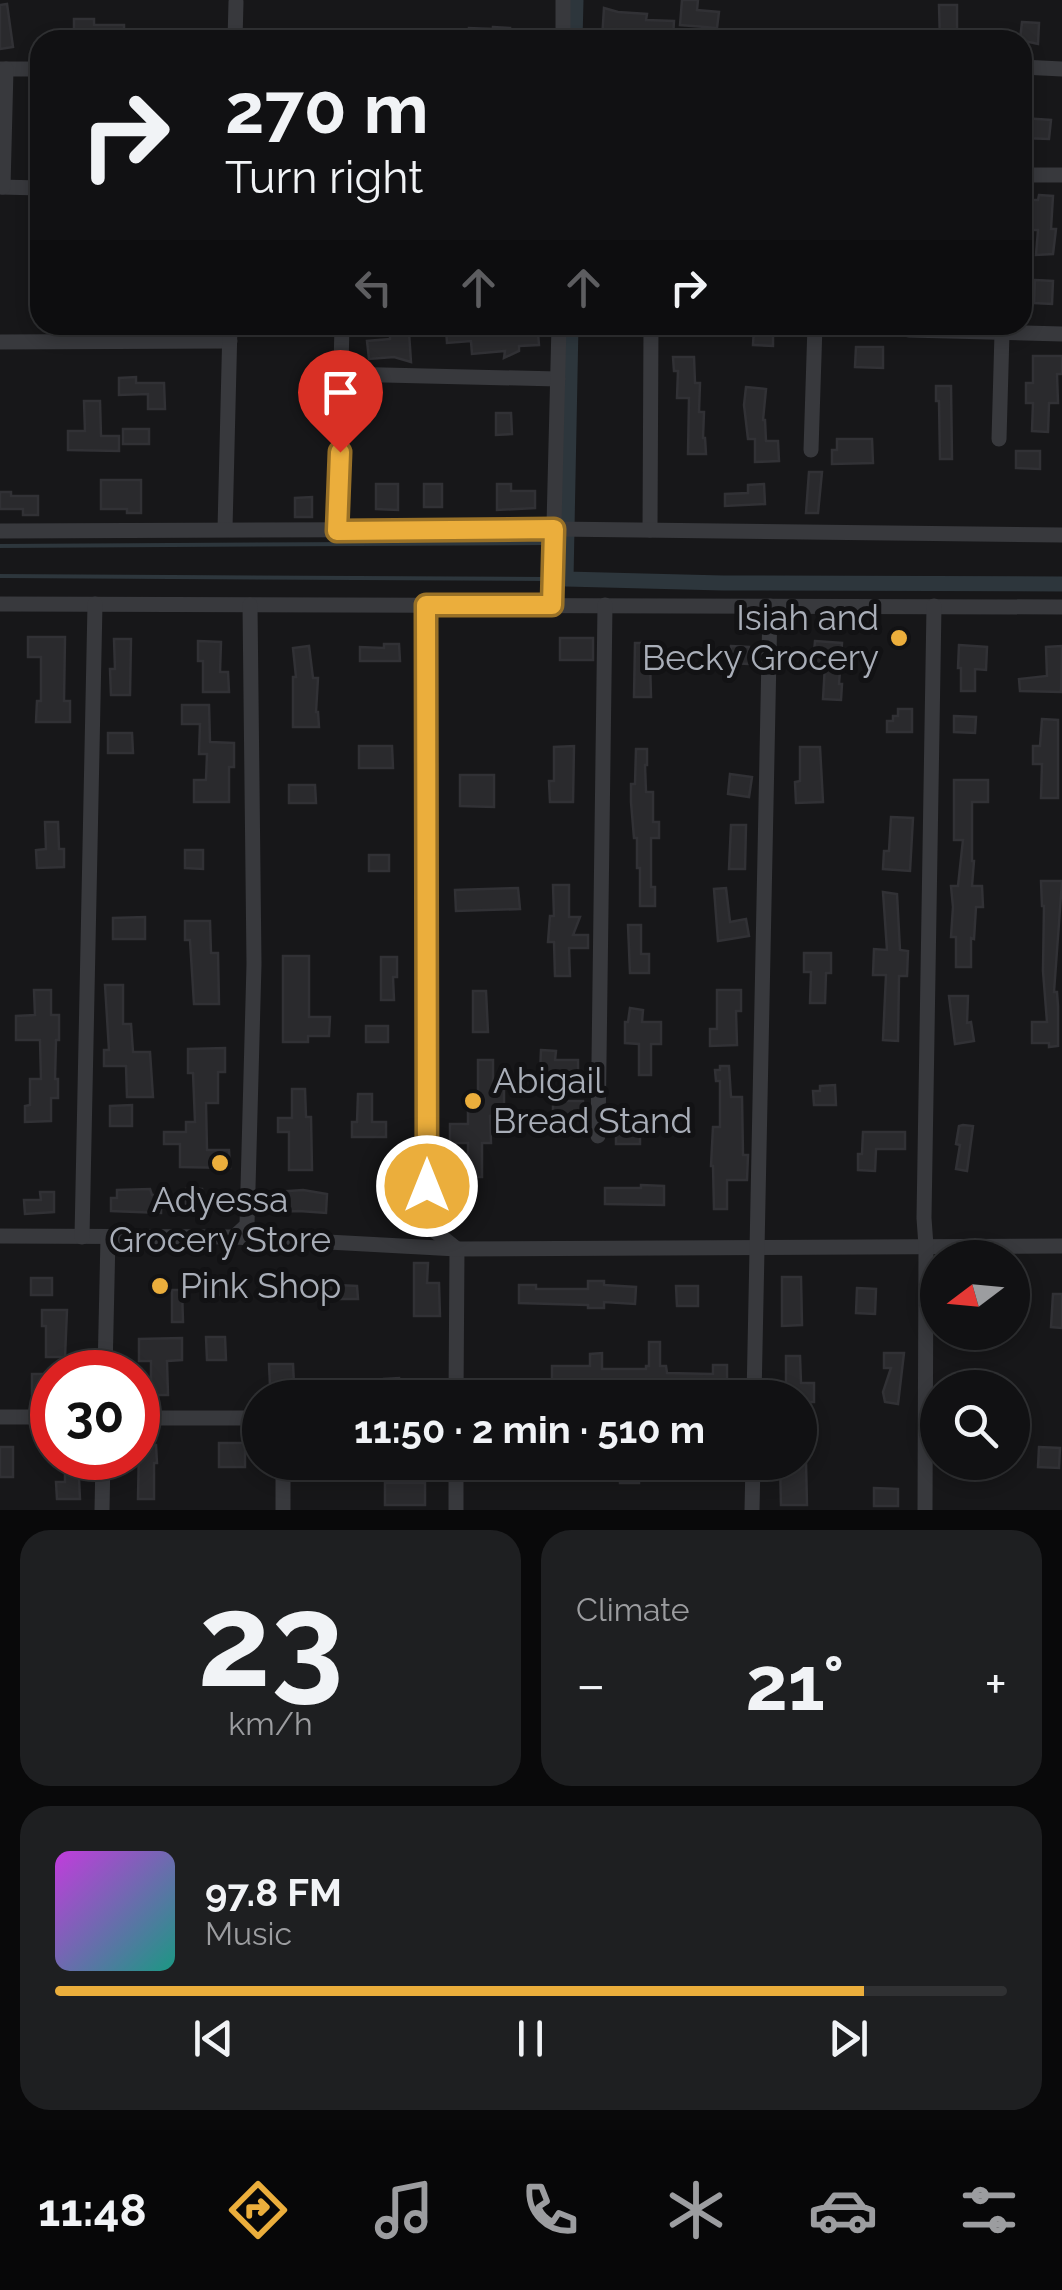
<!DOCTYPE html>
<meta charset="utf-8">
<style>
body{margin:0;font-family:Raleway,sans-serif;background:#1e1f21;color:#f1f3f6;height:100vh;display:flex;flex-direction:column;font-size:38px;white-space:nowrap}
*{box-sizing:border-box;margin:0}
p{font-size:32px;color:#9c9da0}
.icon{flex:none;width:55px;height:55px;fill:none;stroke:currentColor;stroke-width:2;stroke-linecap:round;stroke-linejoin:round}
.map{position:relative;height:1510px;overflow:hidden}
.side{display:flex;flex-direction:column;gap:20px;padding:20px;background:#09090a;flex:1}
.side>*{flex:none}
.banner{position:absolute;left:30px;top:30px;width:1002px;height:305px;border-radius:30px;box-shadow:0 5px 15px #0003,0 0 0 2px #303133;background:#111113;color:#f1f3f6;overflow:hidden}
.needle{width:65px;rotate:254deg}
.fabs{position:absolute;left:920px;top:1240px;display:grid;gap:20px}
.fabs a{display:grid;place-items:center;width:110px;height:110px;border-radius:50%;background:#111113;box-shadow:0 5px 15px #0003,0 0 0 2px #303133;font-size:50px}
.speed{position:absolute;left:30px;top:1350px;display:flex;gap:20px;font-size:50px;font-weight:700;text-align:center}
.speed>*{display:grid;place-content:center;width:130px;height:130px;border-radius:50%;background:#111113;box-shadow:0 5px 15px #0003,0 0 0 2px #303133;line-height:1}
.speed .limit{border:15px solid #d22;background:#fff;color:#111}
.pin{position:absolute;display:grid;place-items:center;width:85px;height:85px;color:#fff;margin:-102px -42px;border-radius:50% 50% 50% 0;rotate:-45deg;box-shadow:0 0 10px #0007}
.pin .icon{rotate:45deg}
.me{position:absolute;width:110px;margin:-55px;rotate:0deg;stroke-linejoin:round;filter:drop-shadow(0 0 8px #0008)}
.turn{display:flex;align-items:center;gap:35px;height:210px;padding:0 30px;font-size:45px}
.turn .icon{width:130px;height:130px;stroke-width:2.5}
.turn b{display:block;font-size:70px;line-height:85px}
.lanes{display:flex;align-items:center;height:95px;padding:0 30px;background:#0003;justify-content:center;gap:50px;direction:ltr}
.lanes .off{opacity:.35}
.big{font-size:75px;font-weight:700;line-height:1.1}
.side .card{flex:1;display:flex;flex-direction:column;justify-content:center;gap:15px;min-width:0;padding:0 35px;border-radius:30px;background:#1e1f21}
.side .dial{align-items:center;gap:0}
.dial b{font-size:130px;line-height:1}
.song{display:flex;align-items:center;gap:30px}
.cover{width:120px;height:120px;border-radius:15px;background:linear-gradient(135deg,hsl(290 70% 55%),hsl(170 70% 35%))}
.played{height:10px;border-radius:5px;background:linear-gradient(90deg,#ebae3c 85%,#303133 85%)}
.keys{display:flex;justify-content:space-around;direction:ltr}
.heat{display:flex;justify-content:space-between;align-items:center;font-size:55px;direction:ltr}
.side .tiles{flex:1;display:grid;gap:20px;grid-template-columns:1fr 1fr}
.card:last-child{grid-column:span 2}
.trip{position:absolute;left:242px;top:1380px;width:575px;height:100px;border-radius:50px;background:#111113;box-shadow:0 5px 15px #0003,0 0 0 2px #303133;font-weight:700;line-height:100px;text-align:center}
.tab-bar{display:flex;height:160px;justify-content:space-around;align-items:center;background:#070708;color:#9c9da0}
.tab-bar .icon{width:70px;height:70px}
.tab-bar .active{color:#ebae3c}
.tab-bar b{font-size:45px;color:#f1f3f6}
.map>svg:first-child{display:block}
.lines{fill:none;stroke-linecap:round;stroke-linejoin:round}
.stream{stroke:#2d363c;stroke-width:4}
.canal{stroke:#2d363c;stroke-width:15}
.building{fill:#2a2a2d;stroke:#313135;stroke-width:2.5}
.street{stroke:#38393d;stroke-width:15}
.route-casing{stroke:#997127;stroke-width:25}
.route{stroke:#ebae3c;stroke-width:18}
.poi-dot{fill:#ebae3c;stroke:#121214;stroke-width:4}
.labels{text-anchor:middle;stroke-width:10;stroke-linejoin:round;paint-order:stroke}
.poi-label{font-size:35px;fill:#a9aeb8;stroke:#121214;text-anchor:start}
</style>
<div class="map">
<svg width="1062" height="1510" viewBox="0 0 1062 1510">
<rect width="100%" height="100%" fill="#171719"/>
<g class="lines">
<!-- stream -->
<g class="stream">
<polyline points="0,546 547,543"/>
<polyline points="0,576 546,579"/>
</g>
<!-- canal -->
<g class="canal">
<polyline points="575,40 576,0"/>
<polyline points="571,325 566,579 723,583 1062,584"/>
</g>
</g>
<!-- building -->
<g class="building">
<polygon points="682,0 698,0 697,10 719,12 717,28 680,25"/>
<polygon points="7,4 13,47 0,49 0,5"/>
<polygon points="939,5 957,5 957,40 940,40"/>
<polygon points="604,8 618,12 647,14 646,20 674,21 673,38 660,38 660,32 617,29 616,40 602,40"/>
<polygon points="74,19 94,19 94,25 124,25 124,36 94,36 94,40 74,40"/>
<polygon points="1022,22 1039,23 1038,44 1020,40"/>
<polygon points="493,27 510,28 509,40 469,40 469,28 493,29"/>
<polygon points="1022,118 1051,120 1049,139 1022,138"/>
<polygon points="1039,195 1053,196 1051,229 1056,229 1053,254 1036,255 1038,230 1022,230 1022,200 1038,200"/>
<polygon points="1035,280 1053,281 1052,304 1034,303"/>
<polygon points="457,325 488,325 489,331 538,333 539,345 519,346 519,351 504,358 505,351 472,354 471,341 447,343 446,329"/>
<polygon points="754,327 773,328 773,346 753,345"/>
<polygon points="409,332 411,362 394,357 369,359 367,341 390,339 390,333"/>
<polygon points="856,347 883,347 883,368 855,367"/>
<polygon points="1033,356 1062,356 1062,374 1057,374 1058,403 1049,403 1048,432 1032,431 1033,403 1026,403 1026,383 1033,383"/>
<polygon points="673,357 694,357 695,383 700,383 699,412 704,412 703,438 705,438 706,454 688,454 689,398 677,398 678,371 674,371"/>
<polygon points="136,377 136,383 164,383 165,409 148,409 148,394 119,395 119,378"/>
<polygon points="936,386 951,386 952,459 940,459 939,401 936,401"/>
<polygon points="746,387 766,389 763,420 765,420 766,441 778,441 779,461 755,462 755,439 748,439 744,405"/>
<polygon points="84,401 100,401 101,436 119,436 119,451 68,450 68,431 85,431"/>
<polygon points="496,413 511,413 512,434 496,435"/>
<rect x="123" y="429" width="26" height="15"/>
<polygon points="837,439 872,439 873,463 832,464 832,450 837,450"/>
<polygon points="1016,451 1040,451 1040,469 1016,468"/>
<polygon points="809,472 822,472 818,513 806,513"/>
<polygon points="101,480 141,480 141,513 127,513 127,509 101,509"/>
<polygon points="376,484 398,484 398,510 376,509"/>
<rect x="424" y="484" width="18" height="23"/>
<polygon points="497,484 511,484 511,491 535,491 535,508 497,510"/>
<polygon points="764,484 765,504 725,506 725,494 748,493 748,485"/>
<polygon points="0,492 11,492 11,496 38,496 38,515 23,515 23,509 0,509"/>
<polygon points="312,497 312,517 295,517 295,498"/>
<polygon points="28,637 65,637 64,701 70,701 70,722 36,722 37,701 41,701 41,657 28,657"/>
<rect x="560" y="638" width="33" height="22"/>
<polygon points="114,639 131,639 130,695 111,695 110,669 115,669"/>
<polygon points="198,641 221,642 220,672 228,672 229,692 203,692 203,661 198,661"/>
<polygon points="815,641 842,643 839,684 842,684 841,700 823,699 825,665 813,664"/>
<polygon points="635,643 653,643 652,661 650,661 651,697 634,697"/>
<polygon points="384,644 399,644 400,661 360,661 360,647 384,648"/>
<polygon points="959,645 987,647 986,670 975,669 975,691 961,691 961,668 958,668"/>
<polygon points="309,646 313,678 318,678 316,712 318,712 319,727 293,727 293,677 296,677 293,648"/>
<polygon points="731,646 749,647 748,664 730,663"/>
<polygon points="1062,646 1061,692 1020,691 1019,679 1047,676 1046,647"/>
<polygon points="182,705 209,705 210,742 234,743 234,767 229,767 229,802 194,802 194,780 206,780 207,754 199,754 200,724 182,724"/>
<polygon points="898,709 912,709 912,732 887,732 887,721 893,721 893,716 898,716"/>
<polygon points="954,716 976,717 975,733 954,732"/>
<polygon points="1042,719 1058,720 1058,798 1041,798 1042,764 1033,764 1033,746 1040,746"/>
<polygon points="108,733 132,733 133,753 108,753"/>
<polygon points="359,746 392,746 393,768 359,768"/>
<polygon points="574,746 573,802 550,802 549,781 554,781 554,747"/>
<polygon points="800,747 820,747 823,802 796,803 795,782 800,781"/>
<polygon points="636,749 647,749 647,765 645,765 646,792 653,792 653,822 659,822 659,838 651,838 651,887 655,887 655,906 640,906 640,868 637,868 637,838 634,838 631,802 631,784 635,784"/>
<polygon points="730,774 752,777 749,797 728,794"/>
<polygon points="460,775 494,775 494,807 460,806"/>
<polygon points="954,780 988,780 988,802 972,802 972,861 974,861 972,886 982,886 983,907 976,907 974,939 971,938 971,967 956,967 956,937 951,937 953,907 951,886 958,886 963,840 954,840"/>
<polygon points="289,785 315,785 316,803 289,803"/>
<polygon points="891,817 913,818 910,871 883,869 884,851 889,851"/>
<polygon points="45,822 58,822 59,849 64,849 64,867 37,868 36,850 46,849"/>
<polygon points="731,825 746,825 745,869 729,869"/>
<polygon points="185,850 203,850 203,869 185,868"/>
<rect x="369" y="855" width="20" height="16"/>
<polygon points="1041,881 1062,881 1054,992 1057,992 1058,1006 1058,1046 1049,1047 1049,1043 1032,1043 1032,1022 1047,1022 1043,971 1044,906 1042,906"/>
<polygon points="553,885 569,885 569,917 580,917 573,935 588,935 588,948 569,948 570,976 555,976 554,942 548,942 550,916 554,916"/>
<polygon points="518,888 520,909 456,911 455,890"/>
<polygon points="726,888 730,922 746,919 749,936 718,941 714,889"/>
<polygon points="883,892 897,894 900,950 908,951 907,976 899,976 898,1041 883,1040 886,975 873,975 874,949 887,950"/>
<polygon points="145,917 145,939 113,939 113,918"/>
<polygon points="185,921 210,921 211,953 218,953 219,1004 194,1004 190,940 185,940"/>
<polygon points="628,925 641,925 641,954 649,954 649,973 630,973"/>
<polygon points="804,953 831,953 831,973 826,973 825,1003 810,1003 811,972 804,972"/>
<polygon points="283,956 309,956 309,1017 330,1017 329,1036 308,1036 308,1042 283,1042"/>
<polygon points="381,957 397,957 397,977 393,977 394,1000 381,1000"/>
<polygon points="105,985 123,985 123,1024 131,1024 133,1052 150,1052 153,1097 127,1097 126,1066 104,1066 104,1050 109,1050"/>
<polygon points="34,990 51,990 51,1015 59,1015 59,1040 56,1040 55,1079 58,1079 58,1098 51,1098 51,1121 25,1122 25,1106 30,1105 30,1079 41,1079 40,1040 16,1040 16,1016 35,1015"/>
<polygon points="717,990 741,990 741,1011 736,1011 737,1045 710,1046 710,1029 717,1029"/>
<polygon points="473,991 486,991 488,1032 473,1032"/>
<polygon points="949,996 968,996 967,1023 971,1022 974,1041 955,1044"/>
<polygon points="630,1008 643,1010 642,1022 661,1022 661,1044 651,1044 651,1075 639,1075 639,1044 625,1043 625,1022 628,1022"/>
<rect x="366" y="1026" width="22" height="16"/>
<polygon points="225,1048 225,1072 218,1072 218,1103 206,1103 207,1150 229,1150 230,1168 180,1167 180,1144 164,1144 164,1132 186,1132 186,1122 195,1122 193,1073 188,1073 188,1049"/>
<polygon points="541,1050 556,1051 555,1060 578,1060 578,1079 559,1079 559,1076 540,1075"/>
<polygon points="478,1060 493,1060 493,1088 504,1088 504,1115 490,1116 491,1143 482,1143 482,1177 468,1177 468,1143 450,1143 450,1124 468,1124 468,1094 478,1094"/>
<polygon points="720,1066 729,1066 731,1097 742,1097 743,1155 748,1155 747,1180 727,1180 727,1209 714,1209 713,1166 711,1166 713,1127 720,1127 720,1081 716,1081 715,1070 720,1070"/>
<polygon points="835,1085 836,1105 814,1105 813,1091 820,1091 820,1086"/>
<polygon points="292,1089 305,1089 306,1117 311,1117 312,1170 289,1170 289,1132 278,1132 278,1118 292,1118"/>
<polygon points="358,1094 372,1094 372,1122 386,1122 386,1137 352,1137 352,1122 357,1122"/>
<rect x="553" y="1101" width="30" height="14"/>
<polygon points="132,1105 132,1126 110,1126 110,1106"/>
<polygon points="963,1125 973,1126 967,1171 956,1169 960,1145 956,1144 959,1126"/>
<rect x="616" y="1127" width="24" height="17"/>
<polygon points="863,1132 905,1132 905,1149 876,1149 875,1171 858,1170 858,1154 862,1154"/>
<polygon points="641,1185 664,1186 664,1205 605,1204 605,1188 641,1188"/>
<polygon points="150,1189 152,1195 161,1195 161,1213 111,1211 111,1198 117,1198 117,1190"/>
<rect x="186" y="1189" width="16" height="20"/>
<polygon points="303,1190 327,1194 326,1213 299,1211 276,1212 275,1192"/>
<polygon points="40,1192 54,1192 54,1212 25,1214 24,1200 41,1200"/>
<rect x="442" y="1192" width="24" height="17"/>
<polygon points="414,1263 428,1263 427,1283 439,1283 440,1316 414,1316"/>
<polygon points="782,1277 801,1277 802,1325 782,1326"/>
<rect x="31" y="1278" width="21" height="17"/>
<rect x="202" y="1278" width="27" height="17"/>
<polygon points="588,1281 604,1281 604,1285 636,1287 635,1304 604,1302 604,1308 588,1308 588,1305 519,1303 519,1285 536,1285 536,1289 588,1289"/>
<polygon points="315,1284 357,1286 358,1299 314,1299"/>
<polygon points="676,1286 698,1286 698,1306 677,1306"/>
<polygon points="857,1288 876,1289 875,1314 856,1313"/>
<polygon points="172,1290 182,1290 183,1322 172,1322"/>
<polygon points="1053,1294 1062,1294 1062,1328 1051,1327"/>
<polygon points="42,1310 67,1310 65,1357 46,1357 46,1326 42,1326"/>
<polygon points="206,1337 225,1337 226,1360 207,1360"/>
<polygon points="182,1338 182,1360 167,1361 168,1395 151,1395 151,1361 139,1361 139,1339"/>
<polygon points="649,1342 660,1342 660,1366 666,1366 667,1373 713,1374 713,1365 727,1365 727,1388 667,1386 667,1394 646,1394 646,1393 616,1393 616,1388 552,1387 552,1366 590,1366 590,1354 602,1353 602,1369 646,1369 646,1366 649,1366"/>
<polygon points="884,1353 904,1353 898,1404 885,1402 883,1392 891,1368 884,1368"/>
<polygon points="786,1356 800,1356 801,1383 814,1383 814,1402 800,1402 800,1398 781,1398 781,1383 786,1383"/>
<polygon points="269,1364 293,1364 294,1385 270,1385"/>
<rect x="32" y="1374" width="20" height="20"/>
<polygon points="399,1378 399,1381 434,1381 435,1398 417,1398 417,1393 384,1393 384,1379"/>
<rect x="219" y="1443" width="26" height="24"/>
<polygon points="156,1445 157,1463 154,1463 154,1499 138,1499 139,1446"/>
<rect x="0" y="1447" width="13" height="30"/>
<polygon points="1039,1447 1060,1448 1059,1468 1038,1467"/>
<polygon points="65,1458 78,1458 80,1499 57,1499 56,1482 65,1482"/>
<rect x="620" y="1462" width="19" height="21"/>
<polygon points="780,1462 806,1462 807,1505 781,1505"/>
<rect x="385" y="1483" width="40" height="22"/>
<polygon points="874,1488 898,1489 898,1506 874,1506"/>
</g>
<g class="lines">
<!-- street -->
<g class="street">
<polyline points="235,40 236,2"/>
<polyline points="563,40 563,0"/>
<polyline points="1022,67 1062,69"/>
<polyline points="0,69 40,69"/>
<polyline points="1022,175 1062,175"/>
<polyline points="0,187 40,188"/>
<polyline points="3,187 6,69"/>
<polyline points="909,330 1062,334"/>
<polyline points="0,342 230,341"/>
<polyline points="342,374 558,379"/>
<polyline points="999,439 1002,333"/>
<polyline points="811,450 815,325"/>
<polyline points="225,529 230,325"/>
<polyline points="650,530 651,325"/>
<polyline points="0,531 554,529 1062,535"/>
<polyline points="337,531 342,325"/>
<polyline points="0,604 1062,607"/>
<polyline points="427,605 427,1225 457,1249 456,1398"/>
<polyline points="552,605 559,325"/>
<polyline points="598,1136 605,605"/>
<polyline points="0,1236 234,1237 457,1249 1062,1246"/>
<polyline points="82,1237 95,604"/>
<polyline points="234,1237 247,1225 254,964 250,605"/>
<polyline points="105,1372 108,1237"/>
<polyline points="754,1398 770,606"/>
<polyline points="0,1417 52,1417"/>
<polyline points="138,1418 260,1418"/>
<polyline points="283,1462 283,1510"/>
<polyline points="456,1462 456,1510"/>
<polyline points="102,1510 103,1458"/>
<polyline points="752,1510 753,1462"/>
<polyline points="925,1510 926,1246 924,1218 934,606"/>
</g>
</g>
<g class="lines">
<defs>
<polyline id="route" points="340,452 337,531 554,529 552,605 426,605 427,1186"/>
</defs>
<!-- route casing -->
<use href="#route" class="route-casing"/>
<!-- route -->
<use href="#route" class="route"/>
</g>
<!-- markers -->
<g class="poi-dot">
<circle cx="899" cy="638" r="10"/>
<circle cx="473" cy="1101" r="10"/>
<circle cx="220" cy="1163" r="10"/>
<circle cx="160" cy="1286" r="10"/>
</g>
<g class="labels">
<!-- poi labels -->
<g class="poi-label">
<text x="879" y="630" text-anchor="end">Isiah and<tspan x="879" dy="40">Becky Grocery</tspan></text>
<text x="493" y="1093">Abigail<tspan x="493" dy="40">Bread Stand</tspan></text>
<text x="220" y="1212" text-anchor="middle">Adyessa<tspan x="220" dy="40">Grocery Store</tspan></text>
<text x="180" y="1298">Pink Shop</text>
</g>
</g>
</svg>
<div class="fabs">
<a><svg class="needle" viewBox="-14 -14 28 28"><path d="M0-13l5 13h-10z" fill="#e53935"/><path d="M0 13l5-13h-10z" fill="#9c9da0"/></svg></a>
<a><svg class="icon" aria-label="search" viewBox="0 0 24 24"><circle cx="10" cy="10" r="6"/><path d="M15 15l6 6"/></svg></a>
</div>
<div class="speed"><div class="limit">30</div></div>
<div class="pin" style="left:340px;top:452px;background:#d93025"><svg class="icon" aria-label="arrive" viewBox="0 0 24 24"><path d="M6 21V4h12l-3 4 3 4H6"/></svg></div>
<svg class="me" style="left:427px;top:1186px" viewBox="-20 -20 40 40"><circle r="17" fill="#ebae3c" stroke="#fff" stroke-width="3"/><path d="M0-11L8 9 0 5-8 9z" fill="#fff"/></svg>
<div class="trip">11:50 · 2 min · 510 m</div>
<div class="banner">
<div class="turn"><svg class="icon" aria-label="right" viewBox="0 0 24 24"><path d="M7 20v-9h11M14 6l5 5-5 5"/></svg><div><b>270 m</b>Turn right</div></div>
<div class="lanes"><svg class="icon off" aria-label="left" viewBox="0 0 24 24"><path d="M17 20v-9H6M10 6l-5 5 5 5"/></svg><svg class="icon off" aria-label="ahead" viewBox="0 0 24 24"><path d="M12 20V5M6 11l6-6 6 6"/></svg><svg class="icon off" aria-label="ahead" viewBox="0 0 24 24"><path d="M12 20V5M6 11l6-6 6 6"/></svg><svg class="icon" aria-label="right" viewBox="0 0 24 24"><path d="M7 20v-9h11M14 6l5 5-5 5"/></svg></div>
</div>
</div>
<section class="side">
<div class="tiles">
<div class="card dial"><b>23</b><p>km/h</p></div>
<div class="card"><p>Climate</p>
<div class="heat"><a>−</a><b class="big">21°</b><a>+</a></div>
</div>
<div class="card">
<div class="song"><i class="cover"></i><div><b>97.8 FM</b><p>Music</p></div></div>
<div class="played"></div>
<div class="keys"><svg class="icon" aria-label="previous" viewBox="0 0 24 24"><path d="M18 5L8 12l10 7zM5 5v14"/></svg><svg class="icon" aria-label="pause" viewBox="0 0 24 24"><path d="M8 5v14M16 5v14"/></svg><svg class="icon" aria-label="next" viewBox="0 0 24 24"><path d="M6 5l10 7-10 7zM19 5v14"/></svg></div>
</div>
</div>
</section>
<nav class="tab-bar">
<b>11:48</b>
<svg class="icon active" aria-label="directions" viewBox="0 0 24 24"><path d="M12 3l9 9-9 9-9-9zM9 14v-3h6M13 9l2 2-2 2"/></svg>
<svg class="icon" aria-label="music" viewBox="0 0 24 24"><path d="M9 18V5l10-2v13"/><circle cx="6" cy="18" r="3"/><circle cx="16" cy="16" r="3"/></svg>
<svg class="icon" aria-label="phone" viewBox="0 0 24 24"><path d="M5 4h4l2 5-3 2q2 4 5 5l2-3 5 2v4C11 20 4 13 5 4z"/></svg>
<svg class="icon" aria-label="climate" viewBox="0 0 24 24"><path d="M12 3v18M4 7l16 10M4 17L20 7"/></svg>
<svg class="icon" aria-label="car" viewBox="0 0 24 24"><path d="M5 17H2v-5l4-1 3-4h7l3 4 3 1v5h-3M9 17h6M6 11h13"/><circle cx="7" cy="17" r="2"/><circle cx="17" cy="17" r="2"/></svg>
<svg class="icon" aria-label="filters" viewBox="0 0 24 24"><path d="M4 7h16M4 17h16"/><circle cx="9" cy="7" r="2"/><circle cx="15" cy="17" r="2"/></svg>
</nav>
